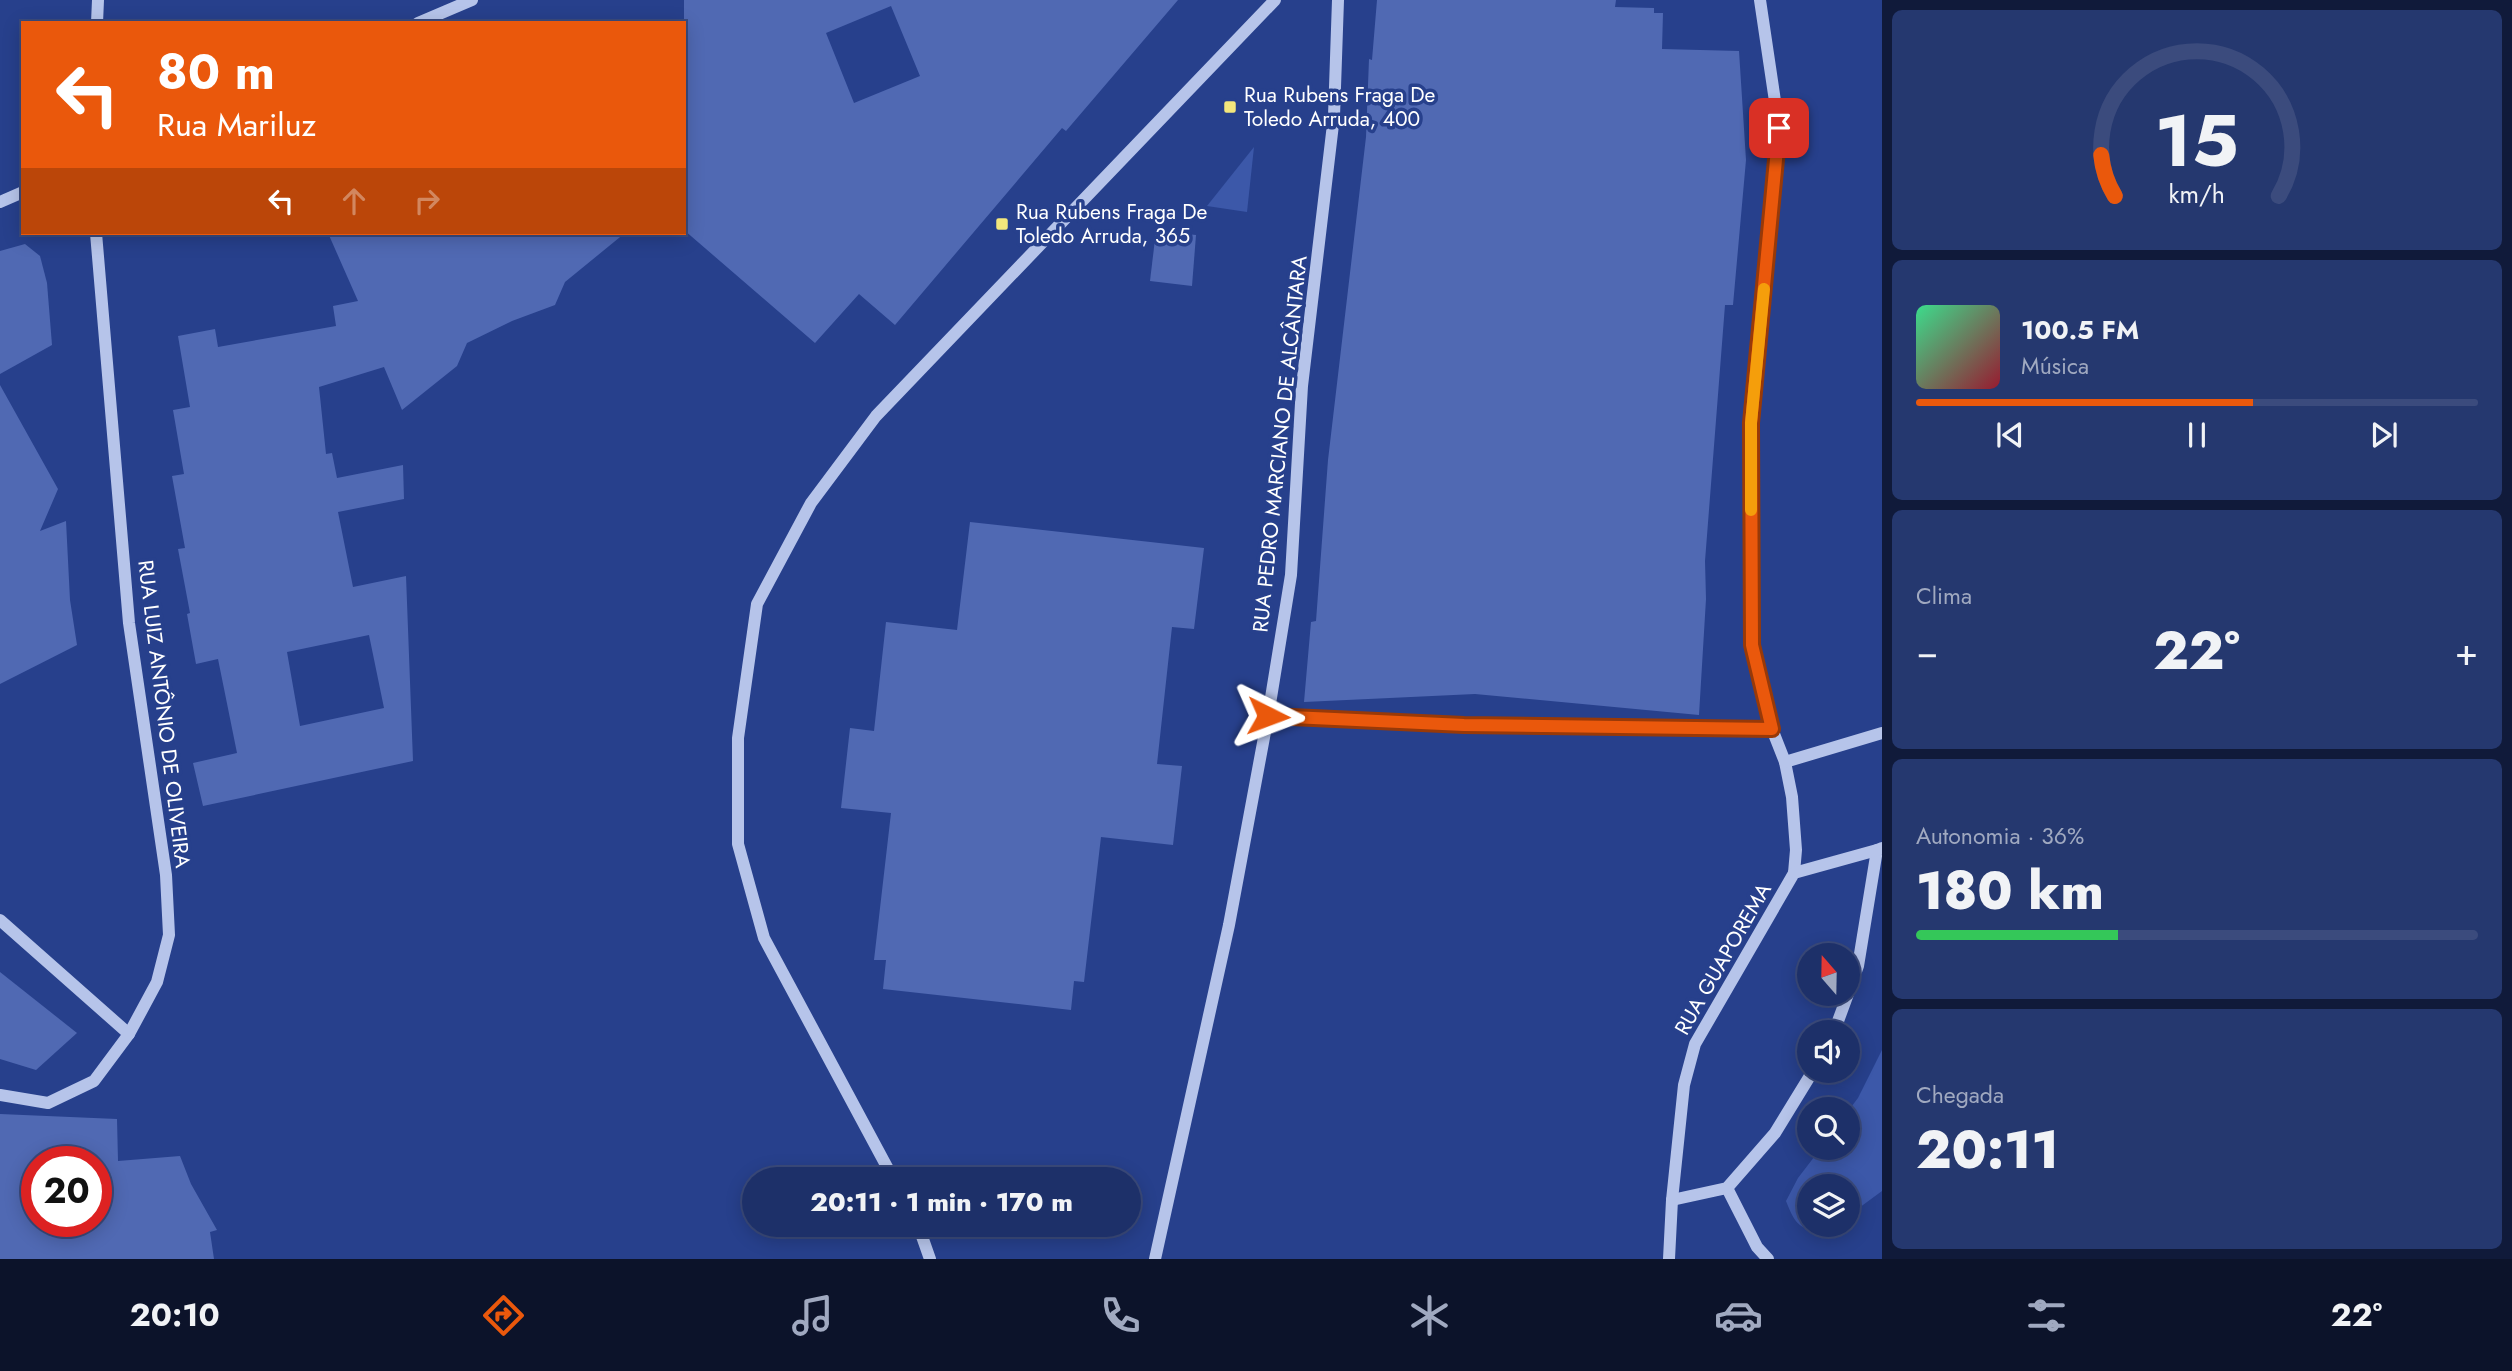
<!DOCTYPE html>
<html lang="pt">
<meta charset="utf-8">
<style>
body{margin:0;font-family:Jost,sans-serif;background:#25386f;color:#f1f3f6;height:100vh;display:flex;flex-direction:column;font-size:26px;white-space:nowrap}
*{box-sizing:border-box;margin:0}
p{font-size:23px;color:#a0a9c0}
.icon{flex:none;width:38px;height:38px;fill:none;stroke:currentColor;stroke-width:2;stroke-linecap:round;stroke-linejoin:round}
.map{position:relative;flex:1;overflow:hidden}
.sheet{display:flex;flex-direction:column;gap:10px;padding:10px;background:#101a3a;width:630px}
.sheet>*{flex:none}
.hud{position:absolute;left:21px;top:21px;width:665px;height:214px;border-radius:0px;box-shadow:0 4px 18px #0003,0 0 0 2px #3b4b7d;background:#ea580c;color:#fff;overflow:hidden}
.needle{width:46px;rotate:340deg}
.tools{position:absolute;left:1797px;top:943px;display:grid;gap:14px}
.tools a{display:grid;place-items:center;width:63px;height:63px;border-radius:50%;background:#1d3069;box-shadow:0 4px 18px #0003,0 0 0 2px #3b4b7d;font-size:35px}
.speed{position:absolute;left:21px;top:1146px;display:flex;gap:14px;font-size:35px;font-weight:700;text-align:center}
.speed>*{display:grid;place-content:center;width:91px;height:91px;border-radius:50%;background:#1d3069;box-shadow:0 4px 18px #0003,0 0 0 2px #3b4b7d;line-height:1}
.speed .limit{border:10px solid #d22;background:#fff;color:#111}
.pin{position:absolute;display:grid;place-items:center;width:60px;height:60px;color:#fff;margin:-30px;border-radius:14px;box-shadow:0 4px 10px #0006}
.me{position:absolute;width:77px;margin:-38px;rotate:93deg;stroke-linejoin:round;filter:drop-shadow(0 0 5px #0008)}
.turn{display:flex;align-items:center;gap:24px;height:147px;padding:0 21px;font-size:32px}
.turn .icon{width:91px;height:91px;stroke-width:2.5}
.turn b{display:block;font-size:49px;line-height:60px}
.lanes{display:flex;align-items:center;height:66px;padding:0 21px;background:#0003;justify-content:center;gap:35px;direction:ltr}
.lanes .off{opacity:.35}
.big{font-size:52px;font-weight:800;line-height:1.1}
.sheet .tile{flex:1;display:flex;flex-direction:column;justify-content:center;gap:10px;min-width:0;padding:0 24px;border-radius:10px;background:#25386f}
.sheet .dial{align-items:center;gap:0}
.dial svg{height:182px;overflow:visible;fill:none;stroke:#3b4b7d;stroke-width:7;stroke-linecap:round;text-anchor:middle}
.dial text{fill:#f1f3f6;stroke:none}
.song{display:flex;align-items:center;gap:21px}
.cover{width:84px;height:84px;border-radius:10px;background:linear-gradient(135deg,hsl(150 70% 55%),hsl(350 70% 35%))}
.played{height:7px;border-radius:4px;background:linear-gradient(90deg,#ea580c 60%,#3b4b7d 60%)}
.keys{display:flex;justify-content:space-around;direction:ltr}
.heat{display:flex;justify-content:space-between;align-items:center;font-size:38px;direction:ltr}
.charge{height:10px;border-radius:5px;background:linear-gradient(90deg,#34c759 36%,#3b4b7d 0)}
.trip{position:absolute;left:742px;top:1167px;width:399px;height:70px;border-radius:35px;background:#1d3069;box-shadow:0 4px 18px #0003,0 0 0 2px #3b4b7d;font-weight:800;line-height:70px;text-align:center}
.menu{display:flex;height:112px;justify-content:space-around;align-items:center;background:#0c132a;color:#a0a9c0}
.menu .icon{width:49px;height:49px}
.menu .on{color:#ea580c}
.menu b{font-size:32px;color:#f1f3f6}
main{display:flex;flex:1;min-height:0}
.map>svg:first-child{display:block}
.green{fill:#3c58a9}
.building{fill:#5069b3;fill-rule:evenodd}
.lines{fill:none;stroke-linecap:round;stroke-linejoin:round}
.minor{stroke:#b6c4ea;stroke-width:12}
.route-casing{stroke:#983908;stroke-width:18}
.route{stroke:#ea580c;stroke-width:12}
.slow{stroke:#f59e0b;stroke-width:12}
.poi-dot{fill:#f3e77c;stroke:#27408c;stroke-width:2.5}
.labels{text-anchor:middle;stroke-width:7;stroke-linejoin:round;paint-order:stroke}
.poi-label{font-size:21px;fill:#fff;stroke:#27408c;text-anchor:start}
.street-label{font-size:21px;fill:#fff;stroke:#27408c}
</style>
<main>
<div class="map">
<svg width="1882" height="1259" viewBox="0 0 1882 1259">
<rect width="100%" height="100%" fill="#27408c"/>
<!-- green -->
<g class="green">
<polygon points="1254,147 1247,212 1207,206"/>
<path d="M1882,1050V1191L1848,1216V1186H1810V1225H1836L1826,1232C1799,1229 1796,1226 1786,1201L1798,1178L1821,1148H1848V1111L1858,1098Z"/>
</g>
<!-- building -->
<g class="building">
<path d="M684,0H1178L1066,131L1062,128L895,325L859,294L815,343L684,230ZM891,6L920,76L854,103L826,33Z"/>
<polygon points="1377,0 1616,0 1615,7 1654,8 1654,13 1663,13 1662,49 1739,51 1746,160 1733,305 1725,305 1705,561 1706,599 1699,715 1475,694 1304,702 1311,622 1316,621 1328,460 1366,137 1369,59 1372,60"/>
<polygon points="1156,231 1196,235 1192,286 1150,281"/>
<path d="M328,233H625L565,282L555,305L512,321L467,343L457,366L402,410L384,367L319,387L326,454L332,453L337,478L403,465L404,499L338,512L353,587L406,576L413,761L203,806L193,763L237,753L218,659L196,664L187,614L190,613L178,549L185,548L172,476L184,474L173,410L190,407L178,336L215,329L218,347L336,326L333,306L358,301ZM369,635L384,708L300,726L287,652Z"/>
<polygon points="25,244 40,256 47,283 52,345 0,374 0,251"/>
<polygon points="0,385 58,489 40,531 66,521 70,600 77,645 0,684"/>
<polygon points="970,522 1204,548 1194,629 1172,627 1157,764 1182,766 1173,845 1101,837 1084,982 1074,981 1071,1010 883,989 886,960 874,960 891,813 841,808 850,728 874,731 886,622 957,630"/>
<polygon points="0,972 77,1033 36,1070 0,1059"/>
<path d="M0,1114L117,1119L118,1161L180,1156L191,1184L217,1230L210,1232L214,1259H0ZM37,1162H96V1222H37Z"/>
</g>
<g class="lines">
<!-- minor -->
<g class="minor">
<polyline points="1760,0 1779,128 1751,423 1752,645 1772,729 1785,762 1792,797 1796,850 1794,873"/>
<polyline points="97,23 98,0"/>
<polyline points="418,23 472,0"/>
<polyline points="0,202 23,192"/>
<polyline points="1268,716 1464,725 1772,729"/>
<polyline points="1785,762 1882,733"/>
<polyline points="0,920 129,1034"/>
<polyline points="1848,993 1858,966 1877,850 1882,848"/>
<polyline points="1834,1032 1848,994"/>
<polyline points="0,1095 48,1103 94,1081 129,1034 157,982 169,935 166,875 129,623 96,233"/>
<polyline points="894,1180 764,938 738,844 738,738 757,604 811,503 876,416 1275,0"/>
<polyline points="1727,1188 1757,1247 1768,1259"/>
<polyline points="1672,1200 1727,1188 1775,1133 1813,1071"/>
<polyline points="918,1225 930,1259"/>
<polyline points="1155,1259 1229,925 1268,716 1291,575 1302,386 1334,116 1338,0"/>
<polyline points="1669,1259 1672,1200 1684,1085 1695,1044 1794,873 1877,850"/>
</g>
</g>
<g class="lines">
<defs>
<polyline id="route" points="1268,716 1464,725 1772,729 1752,645 1751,423 1779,128"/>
</defs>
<!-- route casing -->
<use href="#route" class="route-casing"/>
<!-- route -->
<use href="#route" class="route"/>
<!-- slow -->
<polyline class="slow" points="1751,510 1751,423 1764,289"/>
</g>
<!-- markers -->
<g class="poi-dot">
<rect x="1223" y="100" width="14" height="14" rx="3.5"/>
<rect x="995" y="217" width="14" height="14" rx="3.5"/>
</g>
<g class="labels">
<!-- poi labels -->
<g class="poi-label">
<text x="1244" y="102">Rua Rubens Fraga De<tspan x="1244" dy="24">Toledo Arruda, 400</tspan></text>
<text x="1016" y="219">Rua Rubens Fraga De<tspan x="1016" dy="24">Toledo Arruda, 365</tspan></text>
</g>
<!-- street labels -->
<g class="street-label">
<text transform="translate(1280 444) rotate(-84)" y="7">RUA PEDRO MARCIANO DE ALCÂNTARA</text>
<text transform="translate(164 714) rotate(83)" y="7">RUA LUIZ ANTÔNIO DE OLIVEIRA</text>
<text transform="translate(1723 959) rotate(-60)" y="7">RUA GUAPOREMA</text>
</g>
</g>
</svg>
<div class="tools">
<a><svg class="needle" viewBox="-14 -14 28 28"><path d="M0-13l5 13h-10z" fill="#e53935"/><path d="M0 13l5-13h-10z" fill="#a0a9c0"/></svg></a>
<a><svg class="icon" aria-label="sound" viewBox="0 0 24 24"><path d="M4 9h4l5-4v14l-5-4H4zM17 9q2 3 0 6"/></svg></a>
<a><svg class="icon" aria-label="search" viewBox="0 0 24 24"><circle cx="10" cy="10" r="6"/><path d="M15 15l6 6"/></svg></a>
<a><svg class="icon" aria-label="layers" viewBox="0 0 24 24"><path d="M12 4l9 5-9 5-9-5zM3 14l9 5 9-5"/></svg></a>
</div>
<div class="speed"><div class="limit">20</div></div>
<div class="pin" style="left:1779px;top:128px;background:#d93025"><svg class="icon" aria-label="arrive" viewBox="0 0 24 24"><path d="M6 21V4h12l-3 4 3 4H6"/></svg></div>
<svg class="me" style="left:1268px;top:716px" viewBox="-20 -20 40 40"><path d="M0-17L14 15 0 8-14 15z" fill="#ea580c" stroke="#fff" stroke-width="4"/></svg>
<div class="trip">20:11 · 1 min · 170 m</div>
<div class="hud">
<div class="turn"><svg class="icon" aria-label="left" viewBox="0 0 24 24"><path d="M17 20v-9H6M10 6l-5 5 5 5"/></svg><div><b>80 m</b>Rua Mariluz</div></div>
<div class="lanes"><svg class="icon" aria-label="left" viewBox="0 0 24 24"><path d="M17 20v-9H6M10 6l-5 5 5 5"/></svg><svg class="icon off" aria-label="ahead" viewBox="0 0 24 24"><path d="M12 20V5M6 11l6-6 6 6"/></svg><svg class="icon off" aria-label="right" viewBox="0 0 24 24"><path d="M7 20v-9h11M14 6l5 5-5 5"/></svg></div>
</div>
</div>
<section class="sheet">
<div class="tile dial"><svg viewBox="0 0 100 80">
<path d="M14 69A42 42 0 1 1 86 69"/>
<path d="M14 69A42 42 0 0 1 8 51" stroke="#ea580c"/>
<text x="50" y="56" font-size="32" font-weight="700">15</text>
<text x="50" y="72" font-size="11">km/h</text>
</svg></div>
<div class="tile">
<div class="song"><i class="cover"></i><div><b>100.5 FM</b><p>Música</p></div></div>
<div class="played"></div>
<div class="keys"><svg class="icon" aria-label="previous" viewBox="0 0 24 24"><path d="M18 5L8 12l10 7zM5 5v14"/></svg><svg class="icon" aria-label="pause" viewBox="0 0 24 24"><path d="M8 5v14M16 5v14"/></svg><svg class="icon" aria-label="next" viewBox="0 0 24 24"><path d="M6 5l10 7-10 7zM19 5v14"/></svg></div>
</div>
<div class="tile"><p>Clima</p>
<div class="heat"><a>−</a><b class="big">22°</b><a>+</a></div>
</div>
<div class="tile"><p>Autonomia · 36%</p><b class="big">180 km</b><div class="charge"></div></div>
<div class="tile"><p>Chegada</p><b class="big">20:11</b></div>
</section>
</main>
<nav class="menu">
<b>20:10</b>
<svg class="icon on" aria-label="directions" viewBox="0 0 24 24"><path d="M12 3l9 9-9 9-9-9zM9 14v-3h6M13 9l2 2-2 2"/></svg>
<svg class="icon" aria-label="music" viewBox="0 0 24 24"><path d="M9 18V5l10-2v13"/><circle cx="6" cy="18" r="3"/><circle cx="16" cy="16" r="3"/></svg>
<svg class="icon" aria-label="phone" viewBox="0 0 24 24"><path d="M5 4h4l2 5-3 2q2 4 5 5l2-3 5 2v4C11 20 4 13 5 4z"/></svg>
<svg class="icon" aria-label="climate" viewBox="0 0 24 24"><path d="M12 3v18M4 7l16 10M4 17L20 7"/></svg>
<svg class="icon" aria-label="car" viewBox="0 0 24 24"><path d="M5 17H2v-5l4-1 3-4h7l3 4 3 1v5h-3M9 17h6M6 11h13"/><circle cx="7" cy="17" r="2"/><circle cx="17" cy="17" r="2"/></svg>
<svg class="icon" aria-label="filters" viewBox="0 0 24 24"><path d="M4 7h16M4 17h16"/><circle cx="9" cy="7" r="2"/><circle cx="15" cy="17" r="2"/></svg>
<b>22°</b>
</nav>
